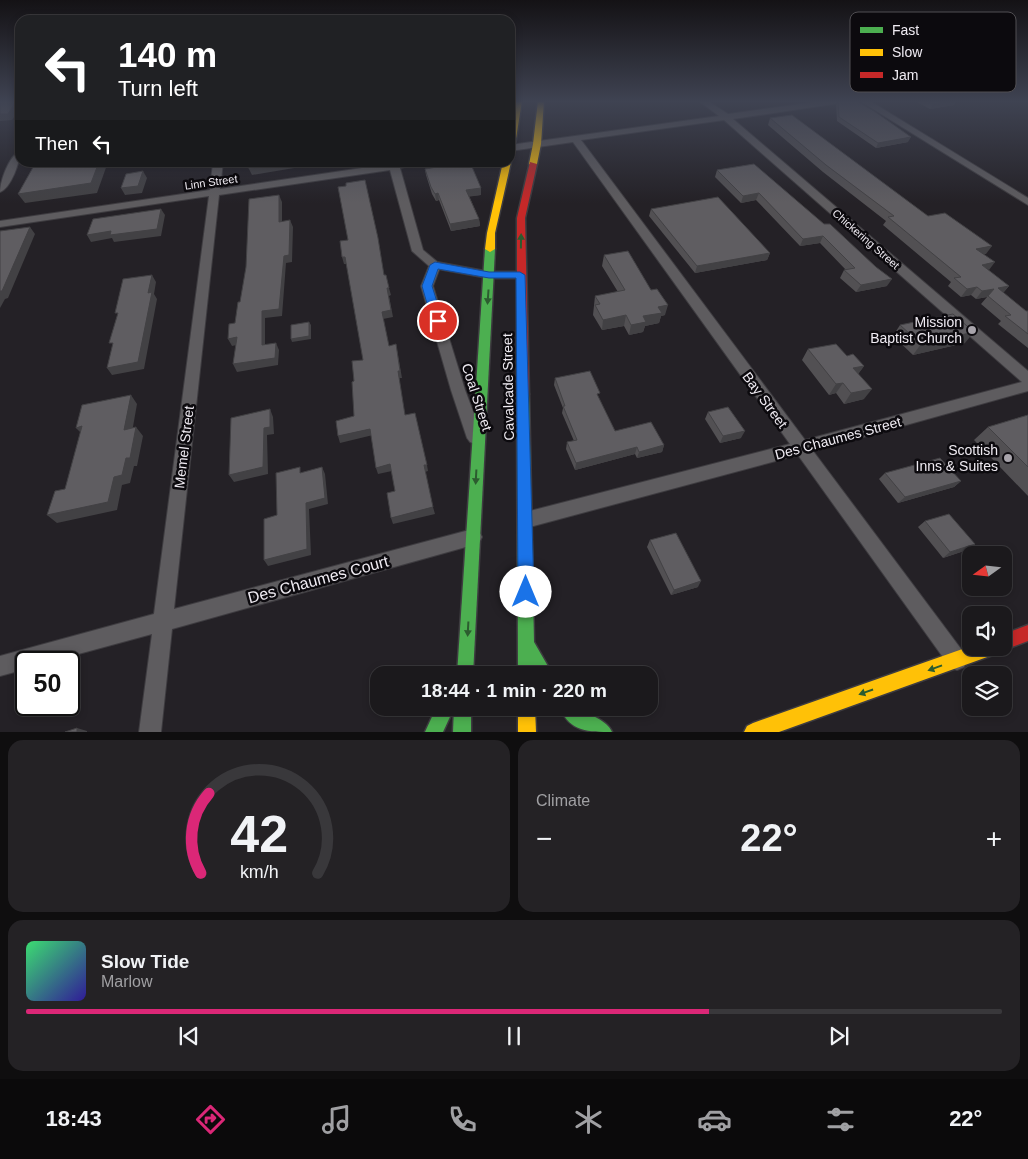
<!DOCTYPE html>
<meta charset="utf-8">
<style>
body{margin:0;font-family:Helvetica,sans-serif;background:#242225;color:#f1f3f6;height:100vh;display:flex;flex-direction:column;font-size:19px;white-space:nowrap}
*{box-sizing:border-box;margin:0}
p{font-size:16px;color:#a0a0a3}
.icon{flex:none;width:28px;height:28px;fill:none;stroke:currentColor;stroke-width:2;stroke-linecap:round;stroke-linejoin:round}
.map{position:relative;height:732px;overflow:hidden}
.sheet{display:flex;flex-direction:column;gap:8px;padding:8px;background:#0f0e0f;flex:1}
.sheet>*{flex:none}
.guide{position:absolute;left:15px;top:15px;width:500px;height:152px;border-radius:15px;box-shadow:0 2px 8px #0003,0 0 0 1px #39383b;background:#202124;color:#fff;overflow:hidden}
.needle{width:32px;rotate:255deg}
.fabs{position:absolute;left:962px;top:546px;display:grid;gap:10px}
.fabs a{display:grid;place-items:center;width:50px;height:50px;border-radius:10px;background:#1b191c;box-shadow:0 2px 8px #0003,0 0 0 1px #39383b;font-size:25px}
.speed{position:absolute;left:15px;top:651px;display:flex;gap:10px;font-size:25px;font-weight:700;text-align:center}
.speed>*{display:grid;place-content:center;width:65px;height:65px;border-radius:50%;background:#1b191c;box-shadow:0 2px 8px #0003,0 0 0 1px #39383b;line-height:1}
.speed .limit{border:2px solid #111;border-radius:8px;background:#fff;color:#111}
.pin{position:absolute;display:grid;place-items:center;width:42px;height:42px;color:#fff;margin:-21px;border:2px solid #fff;border-radius:50%;box-shadow:0 1px 5px #0007}
.me{position:absolute;width:55px;margin:-28px;rotate:0deg;stroke-linejoin:round;filter:drop-shadow(0 0 4px #0008)}
.turn{display:flex;align-items:center;gap:18px;height:105px;padding:0 20px;font-size:22px}
.turn .icon{width:65px;height:65px;stroke-width:2.5}
.turn b{display:block;font-size:35px;line-height:42px}
.then{display:flex;align-items:center;height:48px;padding:0 20px;background:#0003;gap:10px;font-size:19px}
.big{font-size:38px;font-weight:800;line-height:1.1}
.sheet .tile{flex:1;display:flex;flex-direction:column;justify-content:center;gap:8px;min-width:0;padding:0 18px;border-radius:15px;background:#242225}
.sheet .dial{align-items:center;gap:0}
.dial svg{height:130px;overflow:visible;fill:none;stroke:#39383b;stroke-width:7;stroke-linecap:round;text-anchor:middle}
.dial text{fill:#f1f3f6;stroke:none}
.song{display:flex;align-items:center;gap:15px}
.cover{width:60px;height:60px;border-radius:8px;background:linear-gradient(135deg,hsl(140 70% 55%),hsl(250 70% 35%))}
.played{height:5px;border-radius:2px;background:linear-gradient(90deg,#db2777 70%,#39383b 70%)}
.keys{display:flex;justify-content:space-around;direction:ltr}
.heat{display:flex;justify-content:space-between;align-items:center;font-size:28px;direction:ltr}
.sheet .tiles{flex:1;display:grid;gap:8px;grid-template-columns:1fr 1fr}
.tile:last-child{grid-column:span 2}
.trip{position:absolute;left:370px;top:666px;width:288px;height:50px;border-radius:15px;background:#1b191c;box-shadow:0 2px 8px #0003,0 0 0 1px #39383b;font-weight:800;line-height:50px;text-align:center}
.tabs{display:flex;height:80px;justify-content:space-around;align-items:center;background:#0b0a0b;color:#a0a0a3}
.tabs .icon{width:35px;height:35px}
.tabs .active{color:#db2777}
.tabs b{font-size:22px;color:#f1f3f6}
.map>svg:first-child{display:block}
.lines{fill:none;stroke-linecap:round;stroke-linejoin:round}
.street-casing{stroke:#3e3c40;stroke-width:2}
.fast-casing{stroke:#3e3c40;stroke-width:3}
.slow-casing{stroke:#3e3c40;stroke-width:3}
.jam-casing{stroke:#3e3c40;stroke-width:3}
.street{fill:#5e5c5f;fill-rule:evenodd}
.fast{fill:#4caf50;fill-rule:evenodd}
.slow{fill:#ffc107;fill-rule:evenodd}
.jam{fill:#c62828;fill-rule:evenodd}
.wall{fill:#525053}
.shaded-wall{fill:#424144}
.building{fill:#5f5d61;stroke:#424144}
.oneway{fill:#2c5c2f}
.route{fill:#1a73e8;stroke:#114b97}
.poi-dot{fill:#a8a4ab;stroke:#0c0a0e;stroke-width:2}
.labels{text-anchor:middle;stroke-width:5;stroke-linejoin:round;paint-order:stroke}
.far-street-label{font-size:11px;fill:#efebf2;stroke:#0c0a0e}
.poi-label{font-size:14px;fill:#efebf2;stroke:#0c0a0e;text-anchor:end}
.street-label{font-size:14px;fill:#efebf2;stroke:#0c0a0e}
.near-street-label{font-size:16px;fill:#efebf2;stroke:#0c0a0e}
.key{fill:#0c0a0e;stroke:#504e52;stroke-width:1}
.key-label{font-size:14px;fill:#efebf2}
</style>
<div class="map">
<svg width="1028" height="732" viewBox="0 0 1028 732">
<rect width="100%" height="100%" fill="#242126"/>
<g class="lines">
<defs>
<g id="street">
<path d="M699,101H708L728,114L823,101H844L840,103L733,119L1028,371V391L813,451L964,653L967,660L964,667L957,670L950,667L798,455L526,528L520,526L517,520L520,514L526,512L790,444L573,142L510,151V145L719,116ZM724,120L1022,382L805,440L581,140Z"/>
<polygon points="860,101 870,101 1028,198 1028,205"/>
<path d="M20,151C20,162 11,188 0,192C0,181 9,156 20,151Z"/>
<polygon points="213,162 223,162 220,189 389,164 388,162 428,162 400,168 423,250 441,265 433,286 465,390 483,438 480,442 475,444 470,442 467,438 451,390 421,286 429,266 412,251 390,170 219,195 174,609 473,529 479,531 482,537 479,543 473,545 172,629 161,732 139,732 152,634 49,662 26,662 26,669 0,676 0,656 154,614 209,196 0,227 0,221 210,190"/>
</g>
<g id="fast">
<polygon points="490,246 495,249 473,675 457,675 485,249"/>
<polygon points="523,389 527,391 529,394 534,642 553,675 535,675 534,673 534,675 518,675 517,394 519,391"/>
<polygon points="436,708 454,708 443,732 425,732"/>
<polygon points="454,708 471,708 471,732 453,732"/>
<path d="M560,708H581C590,716 607,720 612,732C589,732 570,732 560,708Z"/>
</g>
<g id="slow">
<polygon points="516,101 522,101 514,151 510,153 510,131"/>
<polygon points="538,101 544,101 541,144 537,164 533,166 529,164 533,144"/>
<polygon points="510,161 511,162 495,233 495,249 490,252 485,249 487,233 503,162 510,162"/>
<polygon points="971,646 998,648 996,654 990,656 779,732 744,732 747,726 753,723"/>
<polygon points="518,708 535,708 536,732 518,732"/>
</g>
<g id="jam">
<polygon points="530,162 537,164 525,218 529,394 527,397 519,397 517,394 517,278 489,278 435,268 430,265 435,262 489,272 517,272 517,218"/>
<polygon points="1028,625 1028,641 1004,650 998,648 1004,648 1004,634"/>
</g>
</defs>
<!-- street casing -->
<use href="#street" class="street-casing"/>
<!-- fast casing -->
<use href="#fast" class="fast-casing"/>
<!-- slow casing -->
<use href="#slow" class="slow-casing"/>
<!-- jam casing -->
<use href="#jam" class="jam-casing"/>
<!-- street -->
<use href="#street" class="street"/>
<!-- fast -->
<use href="#fast" class="fast"/>
<!-- slow -->
<use href="#slow" class="slow"/>
<!-- jam -->
<use href="#jam" class="jam"/>
</g>
<!-- wall -->
<g class="wall">
<polygon points="739,101 768,101 767,102"/>
<polygon points="838,101 908,142 876,148 837,121 836,105"/>
<polygon points="915,101 956,101 954,105 930,109"/>
<polygon points="770,118 928,216 986,254 984,254 988,270 1009,286 1003,293 1026,311 1028,311 1028,348 998,324 1001,321 981,304 987,297 976,299 971,295 961,297 948,286 951,282 883,225 886,221 823,172 768,125"/>
<polygon points="754,164 887,286 856,292 840,278 844,270 846,270 820,243 800,246 756,200 741,203 715,177 717,170"/>
<polygon points="425,169 481,188 481,195 469,196 479,219 480,226 451,231 439,200 436,201 432,194 426,175"/>
<polygon points="651,209 770,253 767,260 695,273 649,216"/>
<polygon points="604,255 665,315 661,316 659,323 645,326 643,332 629,335 624,326 602,330 593,315 595,296 618,292 602,266"/>
<polygon points="900,325 965,343 913,355 893,336"/>
<polygon points="808,349 847,356 864,366 858,374 864,399 844,404 836,393 829,395 802,360"/>
<polygon points="555,378 599,399 615,431 664,445 662,452 637,458 635,454 575,470 566,449 567,442 574,441 562,413 563,408 554,385"/>
<polygon points="708,412 741,438 720,443 705,419"/>
<polygon points="1028,415 1028,496 974,440 988,427"/>
<polygon points="885,473 961,481 954,487 898,503 879,479"/>
<polygon points="925,521 975,544 967,550 943,558 918,527"/>
<polygon points="650,540 698,587 671,595 647,547"/>
</g>
<!-- shaded-wall -->
<g class="shaded-wall">
<polygon points="16,101 20,101 20,108 12,120 0,121 0,114"/>
<polygon points="950,101 956,101 954,105 930,109 933,104"/>
<polygon points="911,137 908,142 876,148 878,143"/>
<polygon points="99,162 108,162 97,193 25,203 18,194"/>
<polygon points="292,162 330,162 252,175 249,169"/>
<polygon points="143,171 147,178 142,193 125,195 121,188"/>
<polygon points="481,188 481,195 467,197 466,190"/>
<polygon points="438,193 439,200 436,201 435,194"/>
<polygon points="759,193 756,200 741,203 743,196"/>
<polygon points="279,195 282,202 282,229 279,222"/>
<polygon points="161,209 165,215 161,236 114,242 112,238 91,242 87,235"/>
<polygon points="479,219 480,226 451,231 450,224"/>
<polygon points="290,220 293,227 292,262 286,263 282,316 265,318 265,352 262,345 262,311 284,256"/>
<polygon points="30,227 35,234 8,298 5,299 0,308 0,291"/>
<polygon points="823,236 820,243 800,246 803,239"/>
<polygon points="992,246 986,254 970,256 976,249"/>
<polygon points="770,253 767,260 695,273 697,266"/>
<polygon points="342,257 345,257 347,264 344,264"/>
<polygon points="995,262 989,270 982,265"/>
<polygon points="152,275 156,282 154,294 157,299 144,369 112,375 107,368 148,293"/>
<polygon points="892,279 887,286 856,292 861,285"/>
<polygon points="1009,286 1002,294 998,288"/>
<polygon points="977,287 971,295 961,297 967,289"/>
<polygon points="387,288 389,288 391,295 389,296 393,317 383,319 382,312"/>
<polygon points="994,289 987,297 976,299 982,291"/>
<polygon points="668,305 665,315 661,316 659,323 645,326 643,332 629,335 631,325 658,307"/>
<polygon points="626,315 624,326 602,330 603,320"/>
<polygon points="309,322 311,325 311,339 292,342 291,339"/>
<polygon points="974,332 965,343 913,355 921,344"/>
<polygon points="237,337 241,344 232,346 228,339"/>
<polygon points="276,343 279,350 278,365 237,372 233,364"/>
<polygon points="396,344 402,378 399,378 406,422 398,371"/>
<polygon points="864,366 856,377 853,368"/>
<polygon points="843,383 836,393 829,395 836,384"/>
<polygon points="872,389 864,399 844,404 851,393"/>
<polygon points="131,395 137,404 131,438 124,430"/>
<polygon points="270,409 273,417 274,434 267,435 268,474 234,482 229,475 264,428"/>
<polygon points="82,426 84,436 76,428"/>
<polygon points="136,427 143,436 137,466 134,466 130,483 122,485 117,510 57,523 47,515 114,477 126,458"/>
<polygon points="370,429 373,435 340,443 338,436"/>
<polygon points="745,431 741,438 720,443 723,436"/>
<polygon points="664,445 662,452 637,458 639,452"/>
<polygon points="637,447 635,454 575,470 576,463"/>
<polygon points="390,464 392,471 378,474 376,468"/>
<polygon points="424,465 427,465 428,471 425,472"/>
<polygon points="322,467 325,474 328,504 309,509 311,555 268,566 264,560 306,503"/>
<polygon points="961,481 954,487 898,503 905,497"/>
<polygon points="433,507 435,514 393,524 391,518"/>
<polygon points="975,544 967,550 943,558 950,552"/>
<polygon points="701,581 698,587 671,595 674,590"/>
<polygon points="77,728 87,731 87,732 77,732"/>
</g>
<!-- building -->
<g class="building">
<polygon points="0,101 16,101 8,114 0,114"/>
<polygon points="838,101 857,101 874,111 911,137 878,143 839,117"/>
<polygon points="928,101 950,101 933,104"/>
<polygon points="792,115 928,216 945,213 992,246 976,249 995,262 982,265 1009,286 998,288 1026,311 1028,311 1028,334 1005,316 1011,315 988,296 994,289 982,291 977,287 967,289 954,278 961,277 888,217 894,216 826,165 770,118"/>
<polygon points="36,162 99,162 91,183 18,194"/>
<polygon points="250,162 292,162 249,169"/>
<polygon points="467,162 470,162 481,188 466,190 479,219 450,224 438,193 435,194 431,187 425,169"/>
<polygon points="754,164 824,224 830,224 876,267 892,279 861,285 844,270 855,268 823,236 803,239 759,193 743,196 717,170"/>
<polygon points="143,171 138,186 121,188 126,174"/>
<polygon points="365,180 378,238 384,275 386,275 389,288 387,288 391,310 382,312 389,346 396,344 400,371 398,371 405,415 415,413 427,465 424,465 433,507 391,518 387,493 395,491 390,464 376,468 370,429 338,436 336,421 354,416 352,382 354,381 352,361 363,360 345,257 342,257 340,241 348,240 338,187 346,186 346,183"/>
<polygon points="279,195 279,222 290,220 289,255 284,256 279,309 262,311 262,345 276,343 275,358 233,364 237,337 228,339 229,324 235,323 238,302 240,302 246,267 249,199"/>
<polygon points="718,197 770,253 697,266 651,209"/>
<polygon points="161,209 157,229 110,235 111,231 87,235 93,219"/>
<polygon points="30,227 2,291 0,291 0,231"/>
<polygon points="628,251 651,290 657,289 668,305 658,307 662,313 643,316 646,322 631,325 626,315 603,320 595,305 600,304 595,296 625,290 604,255"/>
<polygon points="152,275 148,293 152,292 138,362 107,368 113,343 109,343 118,313 115,313 123,279"/>
<polygon points="953,314 974,332 921,344 900,325"/>
<polygon points="309,322 309,336 291,339 291,325"/>
<polygon points="836,344 847,356 853,354 864,366 853,368 872,389 851,393 843,383 836,384 808,349"/>
<polygon points="590,371 600,393 597,394 615,431 651,422 664,445 639,452 637,447 576,463 567,442 577,440 563,406 565,406 555,378"/>
<polygon points="131,395 124,430 136,427 130,458 126,458 122,475 114,477 108,502 47,515 55,491 65,489 82,426 76,428 82,405"/>
<polygon points="728,407 745,431 723,436 708,412"/>
<polygon points="270,409 270,427 264,428 263,467 229,475 231,418"/>
<polygon points="1028,415 1028,467 988,427"/>
<polygon points="940,458 961,481 905,497 885,473"/>
<polygon points="300,467 300,473 322,467 325,498 306,503 307,549 264,560 264,519 277,515 276,473"/>
<polygon points="949,514 975,544 950,552 925,521"/>
<polygon points="676,533 701,581 674,590 650,540"/>
<polygon points="77,728 77,732 65,732"/>
</g>
<!-- one-way arrows -->
<defs><path id="oneway-solid" d="M-6-.8H1V-3.2L6.5 0L1 3.2V.8H-6Z" transform="scale(1.25)"/></defs>
<g class="oneway">
<use href="#oneway-solid" transform="translate(521 241) rotate(-89)"/>
<use href="#oneway-solid" transform="translate(488 297) rotate(94)"/>
<use href="#oneway-solid" transform="translate(476 477) rotate(93)"/>
<use href="#oneway-solid" transform="translate(468 629) rotate(93)"/>
<use href="#oneway-solid" transform="translate(935 668) rotate(160)"/>
<use href="#oneway-solid" transform="translate(866 692) rotate(161)"/>
</g>
<!-- sky -->
<linearGradient id="sky" x2="0" y2="1"><stop stop-color="#141215"/><stop offset="0.5" stop-color="#3f4352"/><stop offset="1" stop-color="#3f4352" stop-opacity="0"/></linearGradient>
<rect width="1028" height="203" fill="url(#sky)"/>
<!-- route -->
<polygon class="route" points="435,262 489,272 520,272 525,275 534,592 531,597 526,599 520,597 518,592 516,278 489,278 438,269 432,286 443,321 438,324 432,321 422,286 430,265"/>
<!-- markers -->
<g class="poi-dot">
<circle cx="972" cy="330" r="5"/>
<circle cx="1008" cy="458" r="5"/>
</g>
<g class="labels">
<!-- far-street labels -->
<g class="far-street-label">
<text transform="translate(211 182) rotate(-8)" y="4">Linn Street</text>
<text transform="translate(866 239) rotate(41)" y="4">Chickering Street</text>
</g>
<!-- poi labels -->
<g class="poi-label">
<text x="962" y="327">Mission<tspan x="962" dy="16">Baptist Church</tspan></text>
<text x="998" y="455">Scottish<tspan x="998" dy="16">Inns &amp; Suites</tspan></text>
</g>
<!-- street labels -->
<g class="street-label">
<text transform="translate(508 387) rotate(-91)" y="5">Cavalcade Street</text>
<text transform="translate(477 397) rotate(72)" y="5">Coal Street</text>
<text transform="translate(765 400) rotate(54)" y="5">Bay Street</text>
<text transform="translate(838 438) rotate(-15)" y="5">Des Chaumes Street</text>
<text transform="translate(184 447) rotate(-83)" y="5">Memel Street</text>
</g>
<!-- near-street labels -->
<g class="near-street-label">
<text transform="translate(318 579) rotate(-15)" y="6">Des Chaumes Court</text>
</g>
</g>
<!-- legend -->
<rect x="850" y="12" width="166" height="80" rx="8" class="key"/>
<rect x="860" y="27" width="23" height="6" fill="#4caf50"/>
<rect x="860" y="49" width="23" height="7" fill="#ffc107"/>
<rect x="860" y="72" width="23" height="6" fill="#c62828"/>
<g class="key-label">
<text x="892" y="35">Fast</text>
<text x="892" y="57">Slow</text>
<text x="892" y="80">Jam</text>
</g>
</svg>
<div class="fabs">
<a><svg class="needle" viewBox="-14 -14 28 28"><path d="M0-13l5 13h-10z" fill="#e53935"/><path d="M0 13l5-13h-10z" fill="#a0a0a3"/></svg></a>
<a><svg class="icon" aria-label="sound" viewBox="0 0 24 24"><path d="M4 9h4l5-4v14l-5-4H4zM17 9q2 3 0 6"/></svg></a>
<a><svg class="icon" aria-label="layers" viewBox="0 0 24 24"><path d="M12 4l9 5-9 5-9-5zM3 14l9 5 9-5"/></svg></a>
</div>
<div class="speed"><div class="limit">50</div></div>
<div class="pin" style="left:438px;top:321px;background:#d93025"><svg class="icon" aria-label="arrive" viewBox="0 0 24 24"><path d="M6 21V4h12l-3 4 3 4H6"/></svg></div>
<svg class="me" style="left:526px;top:592px" viewBox="-20 -20 40 40"><circle r="19" fill="#fff"/><path d="M0-13L10 11 0 6-10 11z" fill="#1a73e8"/></svg>
<div class="trip">18:44 · 1 min · 220 m</div>
<div class="guide">
<div class="turn"><svg class="icon" aria-label="left" viewBox="0 0 24 24"><path d="M17 20v-9H6M10 6l-5 5 5 5"/></svg><div><b>140 m</b>Turn left</div></div>
<div class="then">Then<svg class="icon" aria-label="left" viewBox="0 0 24 24"><path d="M17 20v-9H6M10 6l-5 5 5 5"/></svg></div>
</div>
</div>
<section class="sheet">
<div class="tiles">
<div class="tile dial"><svg viewBox="0 0 100 80">
<path d="M14 69A42 42 0 1 1 86 69"/>
<path d="M14 69A42 42 0 0 1 19 20" stroke="#db2777"/>
<text x="50" y="56" font-size="32" font-weight="700">42</text>
<text x="50" y="72" font-size="11">km/h</text>
</svg></div>
<div class="tile"><p>Climate</p>
<div class="heat"><a>−</a><b class="big">22°</b><a>+</a></div>
</div>
<div class="tile">
<div class="song"><i class="cover"></i><div><b>Slow Tide</b><p>Marlow</p></div></div>
<div class="played"></div>
<div class="keys"><svg class="icon" aria-label="previous" viewBox="0 0 24 24"><path d="M18 5L8 12l10 7zM5 5v14"/></svg><svg class="icon" aria-label="pause" viewBox="0 0 24 24"><path d="M8 5v14M16 5v14"/></svg><svg class="icon" aria-label="next" viewBox="0 0 24 24"><path d="M6 5l10 7-10 7zM19 5v14"/></svg></div>
</div>
</div>
</section>
<nav class="tabs">
<b>18:43</b>
<svg class="icon active" aria-label="directions" viewBox="0 0 24 24"><path d="M12 3l9 9-9 9-9-9zM9 14v-3h6M13 9l2 2-2 2"/></svg>
<svg class="icon" aria-label="music" viewBox="0 0 24 24"><path d="M9 18V5l10-2v13"/><circle cx="6" cy="18" r="3"/><circle cx="16" cy="16" r="3"/></svg>
<svg class="icon" aria-label="phone" viewBox="0 0 24 24"><path d="M5 4h4l2 5-3 2q2 4 5 5l2-3 5 2v4C11 20 4 13 5 4z"/></svg>
<svg class="icon" aria-label="climate" viewBox="0 0 24 24"><path d="M12 3v18M4 7l16 10M4 17L20 7"/></svg>
<svg class="icon" aria-label="car" viewBox="0 0 24 24"><path d="M5 17H2v-5l4-1 3-4h7l3 4 3 1v5h-3M9 17h6M6 11h13"/><circle cx="7" cy="17" r="2"/><circle cx="17" cy="17" r="2"/></svg>
<svg class="icon" aria-label="filters" viewBox="0 0 24 24"><path d="M4 7h16M4 17h16"/><circle cx="9" cy="7" r="2"/><circle cx="15" cy="17" r="2"/></svg>
<b>22°</b>
</nav>
